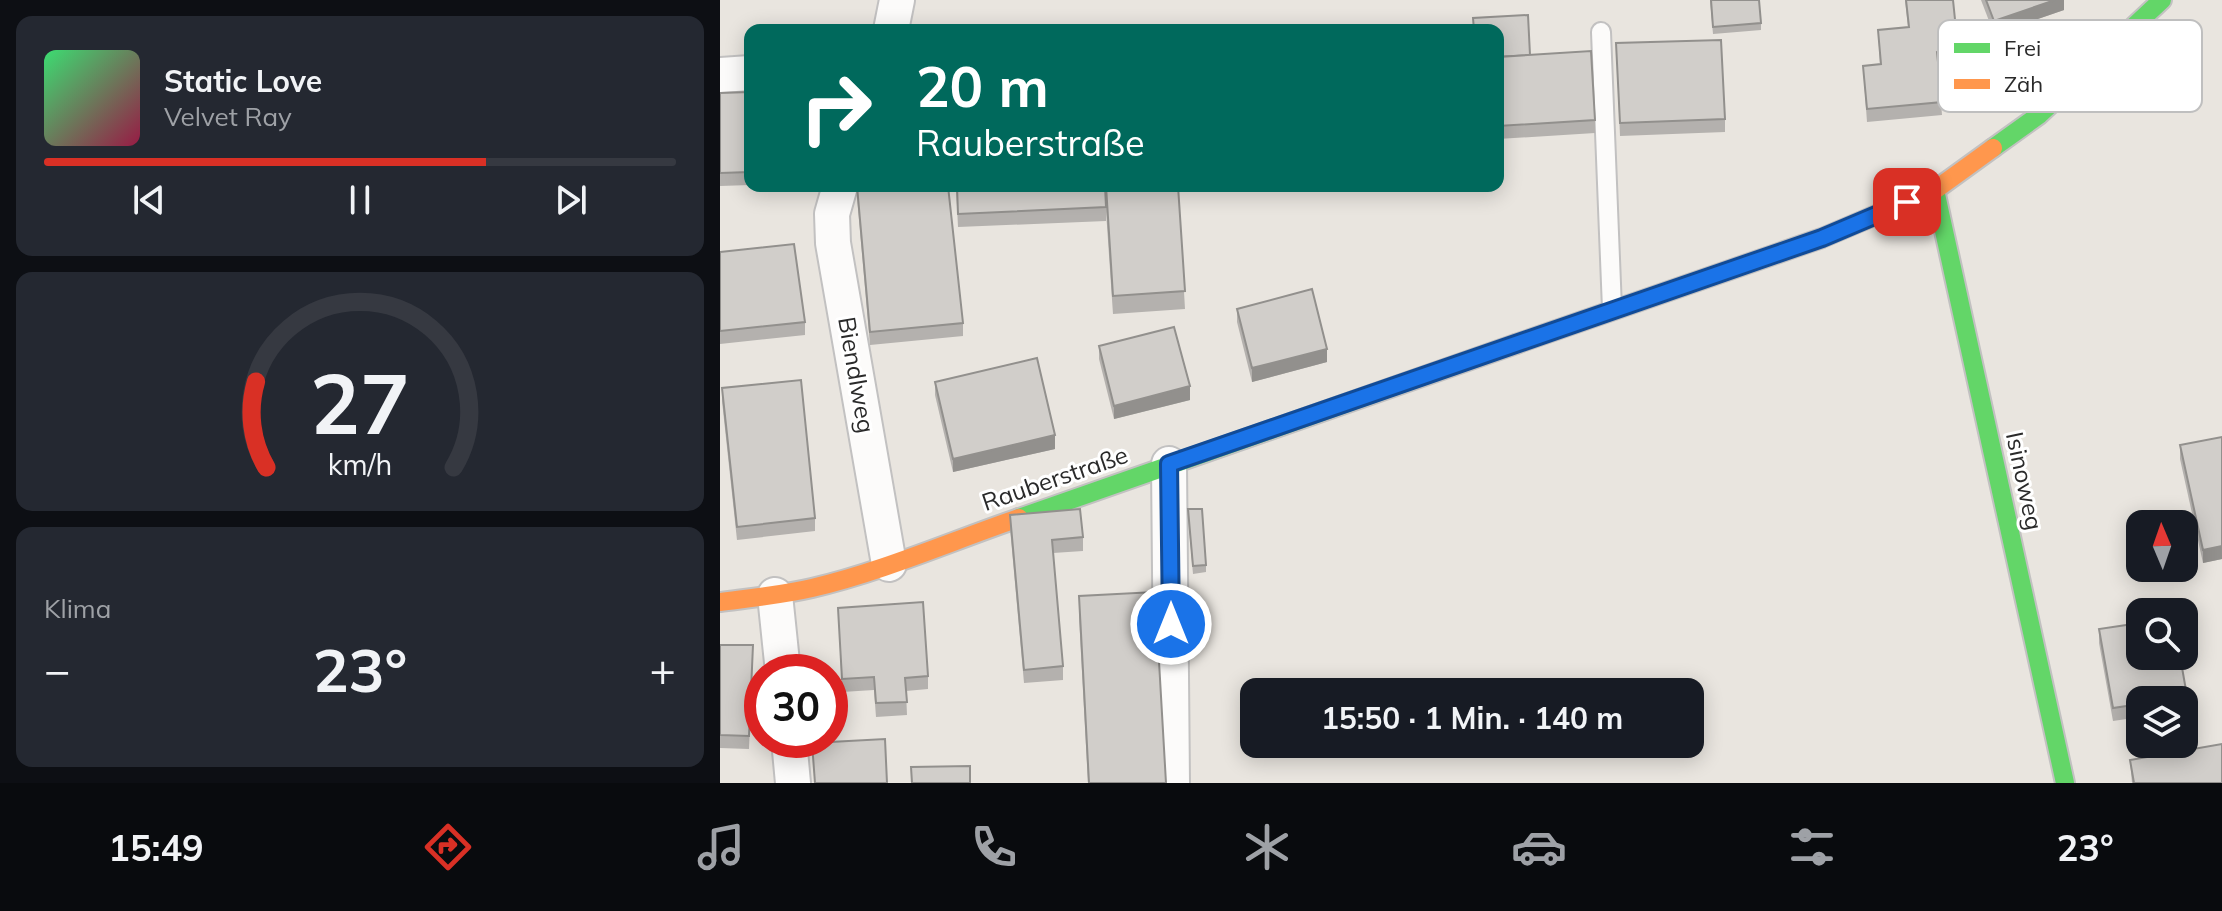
<!DOCTYPE html>
<html lang="de">
<meta charset="utf-8">
<style>
body{margin:0;font-family:Mulish,sans-serif;background:#242831;color:#f1f3f6;height:100vh;display:flex;flex-direction:column;font-size:30px;white-space:nowrap}
*{box-sizing:border-box;margin:0}
p{font-size:26px;color:#9ea1a6}
.icon{flex:none;width:44px;height:44px;fill:none;stroke:currentColor;stroke-width:2;stroke-linecap:round;stroke-linejoin:round}
.map{position:relative;flex:1;overflow:hidden}
.drawer{display:flex;flex-direction:column;gap:16px;padding:16px;background:#0d0f14;width:720px}
.drawer>*{flex:none}
.hud{position:absolute;left:24px;top:24px;width:760px;height:168px;border-radius:16px;box-shadow:0 4px 20px #0003;background:#00695c;color:#fff;overflow:hidden}
.needle{width:52px;rotate:358deg}
.buttons{position:absolute;left:1406px;top:510px;display:grid;gap:16px}
.buttons a{display:grid;place-items:center;width:72px;height:72px;border-radius:16px;background:#171b24;box-shadow:0 4px 20px #0003;font-size:40px}
.speed{position:absolute;left:24px;top:654px;display:flex;gap:16px;font-size:40px;font-weight:700;text-align:center}
.speed>*{display:grid;place-content:center;width:104px;height:104px;border-radius:50%;background:#171b24;box-shadow:0 4px 20px #0003;line-height:1}
.speed .limit{border:12px solid #d22;background:#fff;color:#111}
.pin{position:absolute;display:grid;place-items:center;width:68px;height:68px;color:#fff;margin:-34px;border-radius:16px;box-shadow:0 4px 12px #0006}
.me{position:absolute;width:88px;margin:-44px;rotate:0deg;stroke-linejoin:round;filter:drop-shadow(0 0 6px #0008)}
.turn{display:flex;align-items:center;gap:28px;height:168px;padding:0 40px;font-size:36px}
.turn .icon{width:104px;height:104px;stroke-width:2.5}
.turn b{display:block;font-size:56px;line-height:68px}
.big{font-size:60px;font-weight:700;line-height:1.1}
.drawer .widget{flex:1;display:flex;flex-direction:column;justify-content:center;gap:12px;min-width:0;padding:0 28px;border-radius:16px;background:#242831}
.drawer .dial{align-items:center;gap:0}
.dial svg{height:208px;overflow:visible;fill:none;stroke:#363941;stroke-width:7;stroke-linecap:round;text-anchor:middle}
.dial text{fill:#f1f3f6;stroke:none}
.song{display:flex;align-items:center;gap:24px}
.cover{width:96px;height:96px;border-radius:12px;background:linear-gradient(135deg,hsl(140 70% 55%),hsl(340 70% 35%))}
.played{height:8px;border-radius:4px;background:linear-gradient(90deg,#d93025 70%,#363941 70%)}
.keys{display:flex;justify-content:space-around;direction:ltr}
.heat{display:flex;justify-content:space-between;align-items:center;font-size:44px;direction:ltr}
.trip{position:absolute;left:520px;top:678px;width:464px;height:80px;border-radius:16px;background:#171b24;box-shadow:0 4px 20px #0003;font-weight:700;line-height:80px;text-align:center}
.tab-bar{display:flex;height:128px;justify-content:space-around;align-items:center;background:#090b0e;color:#9ea1a6}
.tab-bar .icon{width:56px;height:56px}
.tab-bar .on{color:#d93025}
.tab-bar b{font-size:36px;color:#f1f3f6}
main{display:flex;flex:1;min-height:0}
.map>svg:first-child{display:block}
.lines{fill:none;stroke-linecap:round;stroke-linejoin:round}
.lane-casing{stroke:#c2c1c1;stroke-width:22}
.street-casing{stroke:#c2c1c1;stroke-width:38}
.fast-casing{stroke:#c2c1c1;stroke-width:22}
.slow-casing{stroke:#c2c1c1;stroke-width:22}
.lane{stroke:#fcfbfa;stroke-width:18}
.street{stroke:#fcfbfa;stroke-width:34}
.fast{stroke:#63d668;stroke-width:18}
.slow{stroke:#ff974d;stroke-width:18}
.wall{fill:#b4b1ae}
.shaded-wall{fill:#92908d}
.building{fill:#d1ceca;stroke:#92908d;stroke-width:2}
.route-casing{stroke:#114b97;stroke-width:20}
.route{stroke:#1a73e8;stroke-width:14}
.labels{text-anchor:middle;stroke-width:6;stroke-linejoin:round;paint-order:stroke}
.street-label{font-size:24px;fill:#2a2a2a;stroke:#fff}
.key{fill:#fff;stroke:#bfbfbf;stroke-width:2}
.key-label{font-size:22px;fill:#2a2a2a}
</style>
<main>
<section class="drawer">
<div class="widget">
<div class="song"><i class="cover"></i><div><b>Static Love</b><p>Velvet Ray</p></div></div>
<div class="played"></div>
<div class="keys"><svg class="icon" aria-label="previous" viewBox="0 0 24 24"><path d="M18 5L8 12l10 7zM5 5v14"/></svg><svg class="icon" aria-label="pause" viewBox="0 0 24 24"><path d="M8 5v14M16 5v14"/></svg><svg class="icon" aria-label="next" viewBox="0 0 24 24"><path d="M6 5l10 7-10 7zM19 5v14"/></svg></div>
</div>
<div class="widget dial"><svg viewBox="0 0 100 80">
<path d="M14 69A42 42 0 1 1 86 69"/>
<path d="M14 69A42 42 0 0 1 10 36" stroke="#d93025"/>
<text x="50" y="56" font-size="32" font-weight="700">27</text>
<text x="50" y="72" font-size="11">km/h</text>
</svg></div>
<div class="widget"><p>Klima</p>
<div class="heat"><a>−</a><b class="big">23°</b><a>+</a></div>
</div>
</section>
<div class="map">
<svg width="1502" height="783" viewBox="0 0 1502 783">
<rect width="100%" height="100%" fill="#e9e5df"/>
<g class="lines">
<defs>
<polyline id="lane" points="881,32 892,309"/>
<g id="street">
<polyline points="171,30 177,0"/>
<polyline points="0,75 30,73"/>
<polyline points="120,186 112,214 113,243 169,564"/>
<polyline points="449,464 452,783"/>
<polyline points="55,595 63,672"/>
<polyline points="69,740 73,783"/>
</g>
<g id="fast">
<polyline points="1273,148 1319,115 1442,0"/>
<polyline points="1215,190 1345,783"/>
<polyline points="299,518 796,344"/>
</g>
<g id="slow">
<polyline points="796,344 1102,238 1215,190 1273,148"/>
<path d="M0,602C31,598 62,595 92,588C161,572 232,541 299,518"/>
</g>
</defs>
<!-- lane casing -->
<use href="#lane" class="lane-casing"/>
<!-- street casing -->
<use href="#street" class="street-casing"/>
<!-- fast casing -->
<use href="#fast" class="fast-casing"/>
<!-- slow casing -->
<use href="#slow" class="slow-casing"/>
<!-- lane -->
<use href="#lane" class="lane"/>
<!-- street -->
<use href="#street" class="street"/>
<!-- fast -->
<use href="#fast" class="fast"/>
<!-- slow -->
<use href="#slow" class="slow"/>
</g>
<!-- wall -->
<g class="wall">
<polygon points="990,0 1041,23 1041,30 993,34"/>
<polygon points="1185,0 1233,0 1238,63 1218,65 1222,115 1147,122 1143,66 1160,65 1158,30 1188,27"/>
<polygon points="1261,0 1344,0 1344,10 1274,34"/>
<polygon points="778,30 810,55 875,120 875,133 778,139"/>
<polygon points="896,43 1005,119 1005,132 900,136"/>
<polygon points="30,92 30,185 0,186 0,93"/>
<polygon points="136,186 228,186 243,323 243,336 150,345"/>
<polygon points="236,186 458,186 465,309 393,314 386,211 386,221 238,227"/>
<polygon points="0,252 85,322 85,335 0,344"/>
<polygon points="517,309 607,362 532,382 517,322"/>
<polygon points="379,346 470,400 394,419 379,359"/>
<polygon points="215,382 335,449 233,472 215,395"/>
<polygon points="2,388 95,518 95,531 17,540 2,401"/>
<polygon points="1502,437 1502,559 1483,563 1460,459 1460,445"/>
<polygon points="290,515 363,537 363,551 333,553 343,666 343,680 304,683 290,528"/>
<polygon points="468,516 486,565 486,572 473,574"/>
<polygon points="359,596 446,783 368,783 359,617"/>
<polygon points="118,608 208,676 208,689 186,691 187,715 156,717 154,690 122,692"/>
<polygon points="1379,629 1467,696 1467,709 1464,710 1464,700 1420,700 1420,717 1393,721 1379,643"/>
<polygon points="0,645 33,645 29,749 0,748"/>
<polygon points="1410,760 1502,783 1412,783"/>
</g>
<!-- shaded-wall -->
<g class="shaded-wall">
<polygon points="1335,0 1344,0 1344,10 1274,34 1274,21"/>
<polygon points="607,349 607,362 532,382 532,368"/>
<polygon points="470,386 470,400 394,419 394,406"/>
<polygon points="335,435 335,449 233,472 233,459"/>
<polygon points="1502,546 1502,559 1483,563 1483,550"/>
</g>
<!-- building -->
<g class="building">
<polygon points="991,0 1039,0 1041,23 993,27"/>
<polygon points="1186,0 1233,0 1238,49 1217,52 1222,102 1147,109 1143,66 1161,64 1158,30 1189,27"/>
<polygon points="1266,0 1335,0 1274,21"/>
<polygon points="808,15 810,55 778,57 778,30 754,30 753,18"/>
<polygon points="1001,40 1005,119 900,123 896,43"/>
<polygon points="871,51 875,120 778,126 778,57"/>
<polygon points="30,92 30,172 0,173 0,93"/>
<polygon points="137,186 228,186 243,323 150,332"/>
<polygon points="237,186 385,186 386,207 238,214"/>
<polygon points="386,186 458,186 465,291 393,296"/>
<polygon points="74,244 85,322 0,331 0,252"/>
<polygon points="592,289 607,349 532,368 517,309"/>
<polygon points="454,327 470,386 394,406 379,346"/>
<polygon points="317,358 335,435 233,459 215,382"/>
<polygon points="81,380 95,518 17,527 2,388"/>
<polygon points="1502,437 1502,546 1483,550 1460,445"/>
<polygon points="360,509 363,537 332,540 343,666 304,670 290,515"/>
<polygon points="468,509 482,509 486,565 473,566"/>
<polygon points="435,592 446,783 369,783 359,596"/>
<polygon points="203,602 208,676 185,678 187,702 156,703 154,677 122,679 118,608"/>
<polygon points="1420,623 1420,656 1460,656 1467,696 1442,700 1420,700 1420,704 1393,708 1379,629"/>
<polygon points="0,645 33,645 29,736 0,735"/>
<polygon points="165,739 167,783 95,783 92,743"/>
<polygon points="1502,744 1502,783 1414,783 1410,760"/>
<polygon points="250,766 250,783 192,783 191,767"/>
</g>
<g class="lines">
<defs>
<polyline id="route" points="451,624 449,464 1102,238 1187,202"/>
</defs>
<!-- route casing -->
<use href="#route" class="route-casing"/>
<!-- route -->
<use href="#route" class="route"/>
</g>
<g class="labels">
<!-- street labels -->
<g class="street-label">
<text transform="translate(136 375) rotate(80)" y="8">Biendlweg</text>
<text transform="translate(335 479) rotate(-19)" y="8">Rauberstraße</text>
<text transform="translate(1304 481) rotate(78)" y="8">Isinoweg</text>
</g>
</g>
<!-- legend -->
<rect x="1218" y="20" width="264" height="92" rx="12" class="key"/>
<rect x="1234" y="43" width="36" height="10" fill="#63d668"/>
<rect x="1234" y="79" width="36" height="10" fill="#ff974d"/>
<g class="key-label">
<text x="1284" y="56">Frei</text>
<text x="1284" y="92">Zäh</text>
</g>
</svg>
<div class="buttons">
<a><svg class="needle" viewBox="-14 -14 28 28"><path d="M0-13l5 13h-10z" fill="#e53935"/><path d="M0 13l5-13h-10z" fill="#9ea1a6"/></svg></a>
<a><svg class="icon" aria-label="search" viewBox="0 0 24 24"><circle cx="10" cy="10" r="6"/><path d="M15 15l6 6"/></svg></a>
<a><svg class="icon" aria-label="layers" viewBox="0 0 24 24"><path d="M12 4l9 5-9 5-9-5zM3 14l9 5 9-5"/></svg></a>
</div>
<div class="speed"><div class="limit">30</div></div>
<div class="pin" style="left:1187px;top:202px;background:#d93025"><svg class="icon" aria-label="arrive" viewBox="0 0 24 24"><path d="M6 21V4h12l-3 4 3 4H6"/></svg></div>
<svg class="me" style="left:451px;top:624px" viewBox="-20 -20 40 40"><circle r="17" fill="#1a73e8" stroke="#fff" stroke-width="3"/><path d="M0-11L8 9 0 5-8 9z" fill="#fff"/></svg>
<div class="trip">15:50 · 1 Min. · 140 m</div>
<div class="hud">
<div class="turn"><svg class="icon" aria-label="right" viewBox="0 0 24 24"><path d="M7 20v-9h11M14 6l5 5-5 5"/></svg><div><b>20 m</b>Rauberstraße</div></div>
</div>
</div>
</main>
<nav class="tab-bar">
<b>15:49</b>
<svg class="icon on" aria-label="directions" viewBox="0 0 24 24"><path d="M12 3l9 9-9 9-9-9zM9 14v-3h6M13 9l2 2-2 2"/></svg>
<svg class="icon" aria-label="music" viewBox="0 0 24 24"><path d="M9 18V5l10-2v13"/><circle cx="6" cy="18" r="3"/><circle cx="16" cy="16" r="3"/></svg>
<svg class="icon" aria-label="phone" viewBox="0 0 24 24"><path d="M5 4h4l2 5-3 2q2 4 5 5l2-3 5 2v4C11 20 4 13 5 4z"/></svg>
<svg class="icon" aria-label="climate" viewBox="0 0 24 24"><path d="M12 3v18M4 7l16 10M4 17L20 7"/></svg>
<svg class="icon" aria-label="car" viewBox="0 0 24 24"><path d="M5 17H2v-5l4-1 3-4h7l3 4 3 1v5h-3M9 17h6M6 11h13"/><circle cx="7" cy="17" r="2"/><circle cx="17" cy="17" r="2"/></svg>
<svg class="icon" aria-label="filters" viewBox="0 0 24 24"><path d="M4 7h16M4 17h16"/><circle cx="9" cy="7" r="2"/><circle cx="15" cy="17" r="2"/></svg>
<b>23°</b>
</nav>
